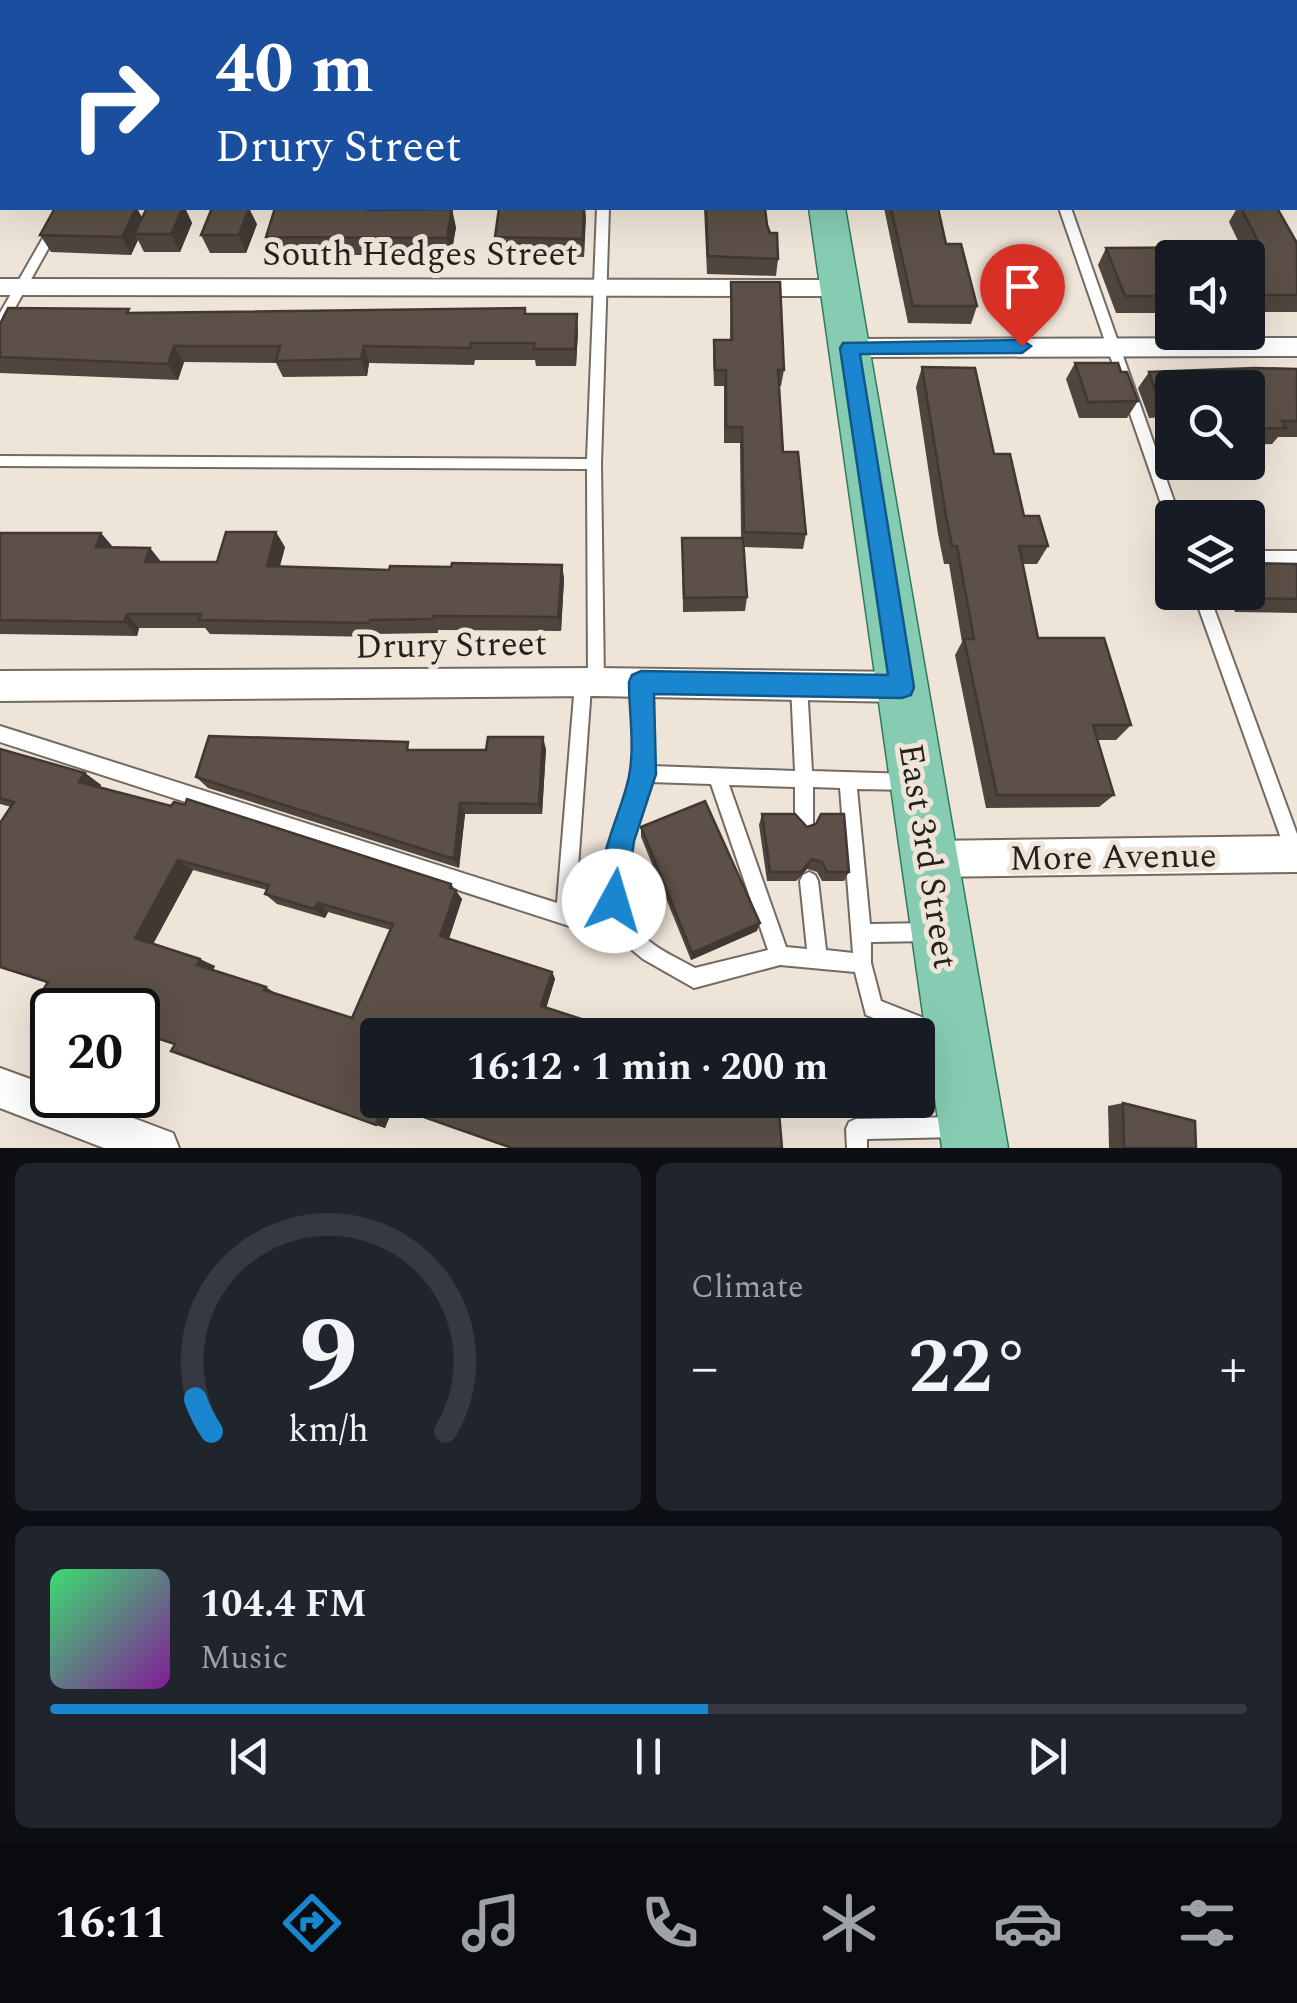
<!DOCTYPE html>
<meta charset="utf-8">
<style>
body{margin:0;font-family:Spectral,serif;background:#20242c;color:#f1f3f6;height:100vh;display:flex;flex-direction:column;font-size:38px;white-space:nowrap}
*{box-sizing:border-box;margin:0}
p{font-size:32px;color:#9ea1a6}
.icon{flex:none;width:55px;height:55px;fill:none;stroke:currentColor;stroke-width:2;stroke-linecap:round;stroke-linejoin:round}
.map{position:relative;height:1148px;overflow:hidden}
.drawer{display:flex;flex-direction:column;gap:15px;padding:15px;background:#0d0f14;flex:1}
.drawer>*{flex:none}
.hud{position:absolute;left:0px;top:0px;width:1298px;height:210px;box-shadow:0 10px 40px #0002;background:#1a4fa0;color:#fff;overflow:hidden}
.controls{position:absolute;left:1155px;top:240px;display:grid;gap:20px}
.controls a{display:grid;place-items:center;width:110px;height:110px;border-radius:10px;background:#171b24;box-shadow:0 10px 40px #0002;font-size:50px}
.speed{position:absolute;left:30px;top:988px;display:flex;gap:20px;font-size:50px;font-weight:700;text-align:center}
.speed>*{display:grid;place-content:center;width:130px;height:130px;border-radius:50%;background:#171b24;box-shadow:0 10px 40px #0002;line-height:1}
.speed .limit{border:5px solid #111;border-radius:15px;background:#fff;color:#111}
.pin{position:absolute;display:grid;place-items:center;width:85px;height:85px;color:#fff;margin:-102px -42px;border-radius:50% 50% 50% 0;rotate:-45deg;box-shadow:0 0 10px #0007}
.pin .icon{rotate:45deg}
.me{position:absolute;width:110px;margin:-55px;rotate:6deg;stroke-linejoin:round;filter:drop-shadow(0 0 8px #0008)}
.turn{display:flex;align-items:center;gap:35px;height:210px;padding:0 50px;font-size:45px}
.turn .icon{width:130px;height:130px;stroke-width:2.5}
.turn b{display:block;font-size:70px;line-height:85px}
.big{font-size:75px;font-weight:700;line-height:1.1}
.drawer .tile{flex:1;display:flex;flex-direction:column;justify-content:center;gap:15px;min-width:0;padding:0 35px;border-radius:15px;background:#20242c}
.drawer .dial{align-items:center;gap:0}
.dial svg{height:260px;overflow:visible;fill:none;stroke:#363941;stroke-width:7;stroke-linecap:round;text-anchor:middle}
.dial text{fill:#f1f3f6;stroke:none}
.song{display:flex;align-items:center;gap:30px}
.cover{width:120px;height:120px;border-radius:15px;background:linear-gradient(135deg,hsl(140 70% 55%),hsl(290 70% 35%))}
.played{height:10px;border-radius:5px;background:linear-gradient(90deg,#1b86d0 55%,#363941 55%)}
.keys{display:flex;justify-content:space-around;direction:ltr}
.heat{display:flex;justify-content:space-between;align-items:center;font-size:55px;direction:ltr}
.drawer .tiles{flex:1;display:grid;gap:15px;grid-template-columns:1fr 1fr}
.tile:last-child{grid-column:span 2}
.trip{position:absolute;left:360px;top:1018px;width:575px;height:100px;border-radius:10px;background:#171b24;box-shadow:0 10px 40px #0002;font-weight:700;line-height:100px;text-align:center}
.dock{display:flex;height:160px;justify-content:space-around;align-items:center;background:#090b0e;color:#9ea1a6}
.dock .icon{width:70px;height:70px}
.dock .current{color:#1b86d0}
.dock b{font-size:45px;color:#f1f3f6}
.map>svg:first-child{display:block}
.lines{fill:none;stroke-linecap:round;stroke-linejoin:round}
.lane-casing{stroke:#746a60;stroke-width:4}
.street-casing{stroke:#746a60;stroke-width:4}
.primary-casing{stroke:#2f7a5e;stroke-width:3}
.lane{fill:#fff;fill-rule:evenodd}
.street{fill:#fff;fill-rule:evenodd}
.primary{fill:#86ccb3;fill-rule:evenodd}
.wall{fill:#4f453e;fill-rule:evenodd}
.shaded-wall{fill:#403832}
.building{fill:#5c5048;stroke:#403832;stroke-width:2.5;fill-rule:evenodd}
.route{fill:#1b86d0;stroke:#125787;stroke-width:2.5}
.labels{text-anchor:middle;stroke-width:10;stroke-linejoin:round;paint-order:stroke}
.street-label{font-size:35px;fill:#25211d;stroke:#efe4d8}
</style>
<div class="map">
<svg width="1297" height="1148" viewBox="0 0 1297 1148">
<rect width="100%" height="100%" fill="#efe4d8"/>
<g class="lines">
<defs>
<g id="lane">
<polygon points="176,0 186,0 184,2 175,2"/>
<polygon points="615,0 625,0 625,2 616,2"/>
<polygon points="985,0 995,0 996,2 987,2"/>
<polygon points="1191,0 1201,0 1202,2 1193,2"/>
<rect x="1295" y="161" width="2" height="9"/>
<rect x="1295" y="188" width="2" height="6"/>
<polygon points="60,208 71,208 6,324 0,328 0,313"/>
<path d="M597,208H609L601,464L604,682L602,687L596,689L591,687L575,909L613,921C594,870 622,826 633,777C638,755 633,708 633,683L635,678L641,676L647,678L649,683L651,766L795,771L791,685L793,680L799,678L805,680L807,685L812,771L911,774L917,776L920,782L917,788L911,790L857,789L870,924L930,923L937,925L939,932L937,939L930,941L871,942V963L881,1001L949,1028L952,1035L949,1042L942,1045L866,1015L855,972L780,965L694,988L643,959L625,944L0,742V726L557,903L575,683L577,678L583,676L588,678L587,469L0,466V456L587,459ZM649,782L711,784L768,950L695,968C677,958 656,949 641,934C605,897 635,824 649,782ZM729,785L795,787V825L798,831L804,834L810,831L813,825V787L840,788L853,953L826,950L818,881L815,875L809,872L803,875L800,881L807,949L786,947Z"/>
<polygon points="1059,208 1071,208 1180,518 1172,518 1172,524 1166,518"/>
<rect x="1248" y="551" width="49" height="12"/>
<polygon points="1193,592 1208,592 1297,834 1297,867 1291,864 1288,858"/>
<polygon points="958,1117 965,1120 968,1127 965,1134 958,1137 867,1139 867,1148 847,1148 846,1129 849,1122 856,1119"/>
</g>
<g id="street">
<rect x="1295" y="63" width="2" height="12"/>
<polygon points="0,279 839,280 851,288 839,296 0,295"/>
<polygon points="1297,338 1297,356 849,357 840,354 836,348 840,342 849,339"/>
<polygon points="596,668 902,672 913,677 918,687 913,697 902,702 596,696 0,701 0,671"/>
<polygon points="1297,836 1297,872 930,877 917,872 912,859 917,846 930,841"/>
<polygon points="0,1068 52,1087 52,1095 72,1095 173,1133 179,1148 104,1148 0,1108"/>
</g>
<g id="primary">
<polygon points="780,0 808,0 810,2 781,2"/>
<polygon points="809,208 845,208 1008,1148 942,1148"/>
</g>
</defs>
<!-- lane casing -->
<use href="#lane" class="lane-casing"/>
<!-- street casing -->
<use href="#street" class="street-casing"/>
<!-- primary casing -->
<use href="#primary" class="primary-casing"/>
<!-- lane -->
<use href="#lane" class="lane"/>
<!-- street -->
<use href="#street" class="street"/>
<!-- primary -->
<use href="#primary" class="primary"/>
</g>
<!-- wall -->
<g class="wall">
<polygon points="1275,0 1297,0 1297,31 1295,28 1295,2 1277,2"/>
<polygon points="147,208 185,208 192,223 180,252 144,252 138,240 131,255 51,252 40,235 142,217"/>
<polygon points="275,208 364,208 364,209 456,227 451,256 272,254 266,237"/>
<polygon points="585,208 584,257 498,254 495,237"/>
<polygon points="704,208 765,208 767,225 778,259 776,276 707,274"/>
<polygon points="884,208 938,208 946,244 977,306 971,324 908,323"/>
<polygon points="1237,208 1277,208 1297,243 1297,312 1248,312 1248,258 1172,258 1172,313 1116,313 1098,265 1106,248 1241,247 1229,222"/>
<polygon points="257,224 246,253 210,253 201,235"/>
<polygon points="731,282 784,370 781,386 779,386 783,452 806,534 803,549 744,547 747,597 745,611 683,612 682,538 741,538 740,443 724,443 724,386 714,386 713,357 714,340 730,340"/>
<polygon points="525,308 526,314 578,331 576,366 536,366 535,360 475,360 474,365 369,363 367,376 283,377 276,363 184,362 178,380 0,373 0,324 131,313"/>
<polygon points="1075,363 1138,401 1127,418 1079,418 1066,379"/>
<polygon points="922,367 994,454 1024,516 1048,546 1037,564 1022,564 1038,638 1131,725 1116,740 1098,740 1114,795 1099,807 986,808 955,655 962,642 949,564 944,564 938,534 916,387"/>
<polygon points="1297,371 1297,437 1278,437 1272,444 1248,445 1248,388 1172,388 1172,432 1167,417 1149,418 1138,388 1149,372"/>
<polygon points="0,533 101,533 113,547 150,548 161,562 217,562 285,547 280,566 389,570 562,565 564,579 561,631 438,630 438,633 376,634 376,637 210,634 205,628 139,628 137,636 0,634"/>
<polygon points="1297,564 1297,613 1235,612 1228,592 1248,592"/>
<path d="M0,749L85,773L101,785L100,788L454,889L462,899L449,939L552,972L555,979L546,1007L394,1106L385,1128L175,1044L47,983L0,968V823L11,807L0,804ZM193,870L267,890L265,894L277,904L325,918L328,912L391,930L352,1018L278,995L266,987L213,970L215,966L153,944Z"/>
<polygon points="546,749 542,814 465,814 459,868 208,788 196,777 412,750"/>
<polygon points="762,814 849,872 844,881 822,881 817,872 807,869 796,881 767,881 759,825"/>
<polygon points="641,827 757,931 691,960 641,837"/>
<polygon points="1123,1103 1196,1148 1109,1148 1108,1106"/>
</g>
<!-- shaded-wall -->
<g class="shaded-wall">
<polygon points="83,0 101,0 100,2 81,2"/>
<polygon points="2,97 2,130 0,134 0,101"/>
<polygon points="136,208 137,208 145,223 134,234 138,240 131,255 122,237"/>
<polygon points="183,208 185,208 192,223 180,252 171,234"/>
<polygon points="249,208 257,224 246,253 239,235"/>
<polygon points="585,208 586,218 584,257 583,239"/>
<polygon points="452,209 456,227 451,256 447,238"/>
<polygon points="577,314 578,331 576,366 575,349"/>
<polygon points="174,346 184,362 178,380 168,364"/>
<polygon points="364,346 369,363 367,376 361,359"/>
<polygon points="276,532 285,547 276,580 267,566"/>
<polygon points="101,533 113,548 96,547"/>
<polygon points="150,548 162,563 145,562"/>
<polygon points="562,565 564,579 561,631 558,617"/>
<polygon points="127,614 139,628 137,636 124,622"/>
<polygon points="543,737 546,749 542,814 539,804"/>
<polygon points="85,773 101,785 95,795 79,782"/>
<polygon points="460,803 465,814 459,868 454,859"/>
<polygon points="812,859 807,869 796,881 801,872"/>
<polygon points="178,860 193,870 152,946 135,938"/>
<polygon points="451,884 462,899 447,944 440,936"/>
<polygon points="318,903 328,912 325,918 314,909"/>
<polygon points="760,923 757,931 691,960 692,953"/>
<polygon points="200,959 215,966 212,972 197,965"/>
<polygon points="552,972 555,979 545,1012 541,1006"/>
<polygon points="384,1103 394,1106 385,1128 376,1125"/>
</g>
<!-- building -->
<g class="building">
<polygon points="27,0 83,0 81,2 26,2"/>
<polygon points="209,0 494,0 493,2 208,2"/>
<polygon points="694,0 744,0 745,2 694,2"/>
<polygon points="2,36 2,97 0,101 0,40"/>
<polygon points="55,208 136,208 122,237 40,235"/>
<polygon points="147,208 183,208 171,234 134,234"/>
<polygon points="212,208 249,208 239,235 201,235"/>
<polygon points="275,208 358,208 369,210 452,209 447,238 266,237"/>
<polygon points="499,208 584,208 583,239 495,237"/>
<polygon points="706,208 765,208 767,225 770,233 777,233 778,259 708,256"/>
<polygon points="891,208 938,208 946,244 961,244 977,306 913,306"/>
<polygon points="1241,208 1277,208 1297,243 1297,295 1248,295 1248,258 1172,258 1172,296 1125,296 1106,248 1261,247"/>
<polygon points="731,282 780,282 784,370 778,370 783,452 798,452 806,534 744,532 742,427 726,427 726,370 715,370 714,340 732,340"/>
<polygon points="8,308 129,309 127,313 525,308 525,314 577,314 575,349 534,349 534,343 471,343 470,348 364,346 361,359 276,361 280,346 174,346 168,364 0,357 0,324"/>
<polygon points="1075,363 1118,363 1121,372 1127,372 1138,401 1088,402"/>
<polygon points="922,367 975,368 994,454 1010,454 1024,516 1039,516 1048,546 1019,546 1038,638 1104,638 1131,725 1093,725 1114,795 997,795 964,639 974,639 957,546 952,546 946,516"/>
<polygon points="1255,368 1296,369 1297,371 1297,421 1282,421 1286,428 1248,429 1248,388 1172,388 1172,401 1159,401 1149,372"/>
<polygon points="226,532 276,532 267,566 389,570 390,566 451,567 452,563 562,565 558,617 433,616 432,619 370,620 369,623 199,620 201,614 127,614 124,622 0,620 0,533 101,533 96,547 150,548 145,562 217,562"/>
<polygon points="682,538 743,538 747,597 684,598"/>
<polygon points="1248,563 1297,564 1297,599 1249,598 1247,592"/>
<polygon points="209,736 408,742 407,750 486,750 488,737 543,737 539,804 460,803 454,859 196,777"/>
<path d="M0,749L85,773L79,782L171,806L174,802L185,805L187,799L451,884L450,888L456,890L440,936L552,972L541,1006L631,1035H378V1100H778L782,1148H512L384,1103L376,1125L171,1051L175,1044L138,1032V1010H52V1013L33,1007L48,982L0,967V823L14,802L0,798ZM178,860L269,885L265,894L314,909L318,903L393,924L352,1018L264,990L266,987L197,965L200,959L135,938Z"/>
<polygon points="705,801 760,923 692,953 641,827"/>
<polygon points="762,814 795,814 807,827 816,824 821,814 844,814 849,872 827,872 822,862 812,859 801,872 770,872"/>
<polygon points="1123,1103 1195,1121 1196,1148 1124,1148"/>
</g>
<!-- route -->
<path class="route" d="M1022,340L1031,346L1022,353L860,354L914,687L911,695L902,698L654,694L656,774L634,841L624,911L614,915L604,911C588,872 622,814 629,776C635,747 629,712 629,682L632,675L641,671L888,675L840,348L843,343Z"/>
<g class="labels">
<!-- street labels -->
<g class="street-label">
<text x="420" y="265">South Hedges Street</text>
<text transform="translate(451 644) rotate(-1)" y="12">Drury Street</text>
<text transform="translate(929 856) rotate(81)" y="12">East 3rd Street</text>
<text transform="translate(1113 856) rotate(-1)" y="12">More Avenue</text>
</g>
</g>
</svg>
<div class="controls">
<a><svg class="icon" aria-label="sound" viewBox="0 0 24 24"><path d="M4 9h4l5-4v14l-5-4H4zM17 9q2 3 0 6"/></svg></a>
<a><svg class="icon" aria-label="search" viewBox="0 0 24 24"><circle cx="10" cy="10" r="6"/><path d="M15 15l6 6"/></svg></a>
<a><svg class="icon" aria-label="layers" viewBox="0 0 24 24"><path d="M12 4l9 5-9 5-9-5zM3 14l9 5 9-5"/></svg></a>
</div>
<div class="speed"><div class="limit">20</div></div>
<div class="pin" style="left:1022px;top:346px;background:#d93025"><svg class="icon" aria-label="arrive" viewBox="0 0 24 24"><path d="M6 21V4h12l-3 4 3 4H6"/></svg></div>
<svg class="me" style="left:614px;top:901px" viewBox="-20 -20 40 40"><circle r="19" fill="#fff"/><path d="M0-13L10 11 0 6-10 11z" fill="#1b86d0"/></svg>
<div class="trip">16:12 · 1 min · 200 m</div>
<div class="hud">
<div class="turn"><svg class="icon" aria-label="right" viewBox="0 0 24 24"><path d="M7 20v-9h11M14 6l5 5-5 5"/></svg><div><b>40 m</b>Drury Street</div></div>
</div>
</div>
<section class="drawer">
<div class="tiles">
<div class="tile dial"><svg viewBox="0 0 100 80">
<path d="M14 69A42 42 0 1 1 86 69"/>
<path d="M14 69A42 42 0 0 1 9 59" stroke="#1b86d0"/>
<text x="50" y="56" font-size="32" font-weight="700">9</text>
<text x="50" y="72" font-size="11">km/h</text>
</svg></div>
<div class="tile"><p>Climate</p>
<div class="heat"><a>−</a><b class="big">22°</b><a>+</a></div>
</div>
<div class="tile">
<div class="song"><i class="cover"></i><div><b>104.4 FM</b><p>Music</p></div></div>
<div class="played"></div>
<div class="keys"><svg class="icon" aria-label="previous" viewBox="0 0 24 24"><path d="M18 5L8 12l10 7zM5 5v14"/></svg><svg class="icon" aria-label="pause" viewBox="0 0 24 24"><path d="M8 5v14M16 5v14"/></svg><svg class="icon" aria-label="next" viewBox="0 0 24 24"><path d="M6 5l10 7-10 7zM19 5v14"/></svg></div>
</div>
</div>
</section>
<nav class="dock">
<b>16:11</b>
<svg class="icon current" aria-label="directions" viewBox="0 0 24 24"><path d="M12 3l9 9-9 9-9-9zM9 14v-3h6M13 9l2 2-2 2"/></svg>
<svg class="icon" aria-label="music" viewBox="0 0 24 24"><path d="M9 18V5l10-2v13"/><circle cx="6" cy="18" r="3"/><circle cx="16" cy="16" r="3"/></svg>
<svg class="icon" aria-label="phone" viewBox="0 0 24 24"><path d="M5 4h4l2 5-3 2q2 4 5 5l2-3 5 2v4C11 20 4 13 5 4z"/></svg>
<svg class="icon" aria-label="climate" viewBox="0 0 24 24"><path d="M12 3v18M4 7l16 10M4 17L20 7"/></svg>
<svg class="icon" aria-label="car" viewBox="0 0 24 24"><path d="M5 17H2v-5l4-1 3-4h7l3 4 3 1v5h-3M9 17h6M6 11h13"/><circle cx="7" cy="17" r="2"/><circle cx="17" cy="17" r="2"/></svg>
<svg class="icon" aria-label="filters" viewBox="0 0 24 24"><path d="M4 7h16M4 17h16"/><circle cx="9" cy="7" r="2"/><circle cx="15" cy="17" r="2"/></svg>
</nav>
